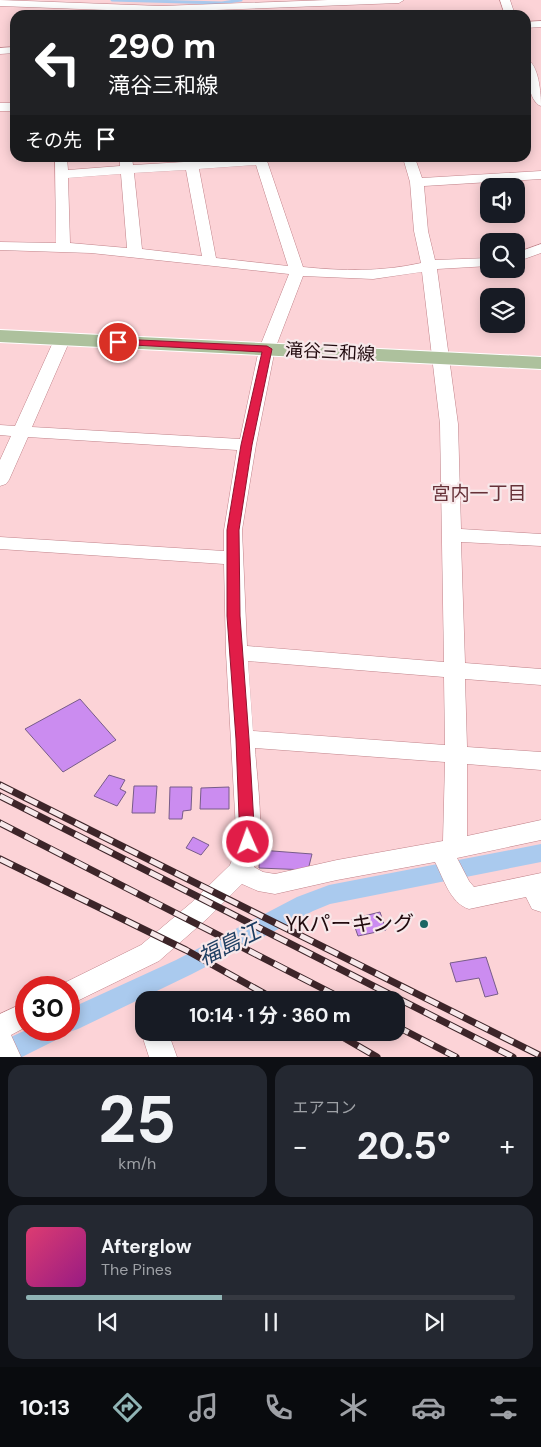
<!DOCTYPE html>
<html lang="ja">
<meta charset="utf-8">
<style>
body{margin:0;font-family:"DM Sans","Noto Sans JP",sans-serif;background:#242831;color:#f1f3f6;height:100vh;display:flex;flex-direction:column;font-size:19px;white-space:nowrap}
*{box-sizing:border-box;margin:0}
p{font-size:16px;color:#9ea1a6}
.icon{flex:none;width:28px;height:28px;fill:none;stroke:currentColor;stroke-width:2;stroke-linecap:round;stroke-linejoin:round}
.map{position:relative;height:1057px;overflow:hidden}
.details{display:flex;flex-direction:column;gap:8px;padding:8px;background:#0d0f14;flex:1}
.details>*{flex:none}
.top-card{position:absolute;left:10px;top:10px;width:521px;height:152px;border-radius:15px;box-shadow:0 2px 12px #0003;background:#202124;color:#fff;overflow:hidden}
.controls{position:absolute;left:480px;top:178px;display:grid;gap:10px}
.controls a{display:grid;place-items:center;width:45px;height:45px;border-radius:10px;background:#171b24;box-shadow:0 2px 12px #0003;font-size:25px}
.speed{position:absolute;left:15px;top:976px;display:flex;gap:10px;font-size:25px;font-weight:700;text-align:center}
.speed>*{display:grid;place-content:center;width:65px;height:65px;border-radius:50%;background:#171b24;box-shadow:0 2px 12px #0003;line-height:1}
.speed .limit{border:8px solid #d22;background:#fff;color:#111}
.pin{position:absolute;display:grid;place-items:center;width:42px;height:42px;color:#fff;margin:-21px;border:2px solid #fff;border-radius:50%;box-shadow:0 1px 5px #0007}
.me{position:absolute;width:55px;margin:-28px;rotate:358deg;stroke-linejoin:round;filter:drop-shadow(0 0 4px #0008)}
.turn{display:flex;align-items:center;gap:18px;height:105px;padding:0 15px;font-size:22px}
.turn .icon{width:65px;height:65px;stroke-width:2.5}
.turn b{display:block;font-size:35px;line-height:42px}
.then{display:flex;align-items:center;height:48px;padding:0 15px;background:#0003;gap:10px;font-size:19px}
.big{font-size:38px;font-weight:700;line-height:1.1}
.details .card{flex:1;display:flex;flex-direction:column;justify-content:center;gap:8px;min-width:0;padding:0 18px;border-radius:15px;background:#242831}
.details .dial{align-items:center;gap:0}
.dial b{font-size:65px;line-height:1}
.song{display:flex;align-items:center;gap:15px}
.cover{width:60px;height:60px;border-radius:8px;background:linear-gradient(135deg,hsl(340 70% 55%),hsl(310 70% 35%))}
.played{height:5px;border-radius:2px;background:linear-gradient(90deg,#90b4b5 40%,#363941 40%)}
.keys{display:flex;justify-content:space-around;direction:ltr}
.heat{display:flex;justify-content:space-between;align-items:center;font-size:28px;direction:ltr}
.details .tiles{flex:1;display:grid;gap:8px;grid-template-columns:1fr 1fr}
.card:last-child{grid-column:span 2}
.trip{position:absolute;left:135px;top:991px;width:270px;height:50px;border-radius:15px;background:#171b24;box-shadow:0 2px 12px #0003;font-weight:700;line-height:50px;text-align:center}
.tab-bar{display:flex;height:80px;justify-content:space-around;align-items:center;background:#090b0e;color:#9ea1a6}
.tab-bar .icon{width:35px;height:35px}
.tab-bar .selected{color:#90b4b5}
.tab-bar b{font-size:22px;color:#f1f3f6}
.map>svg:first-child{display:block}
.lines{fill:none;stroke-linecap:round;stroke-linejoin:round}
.stream{stroke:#aacaee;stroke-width:3}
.canal{fill:#aacaee;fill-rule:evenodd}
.building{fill:#cb8cf0;stroke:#775c89}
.minor-casing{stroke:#c1838a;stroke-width:1}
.major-casing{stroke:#fff;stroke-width:2}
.minor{fill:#fff;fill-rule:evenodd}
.major{fill:#adc19d;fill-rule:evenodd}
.rail-casing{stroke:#3d2529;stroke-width:7}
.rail{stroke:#f7e8ea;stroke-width:5;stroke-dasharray:14;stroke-linecap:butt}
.route{fill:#e11d48;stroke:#92132f}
.poi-dot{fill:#196765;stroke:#f7e8ea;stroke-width:2}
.labels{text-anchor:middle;stroke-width:4.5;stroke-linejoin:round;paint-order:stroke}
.street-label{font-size:18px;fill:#210b0f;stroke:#f7e8ea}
.neighbourhood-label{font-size:19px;fill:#663138;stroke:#f7e8ea}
.near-poi-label{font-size:21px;fill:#210b0f;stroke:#f7e8ea;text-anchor:end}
.near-water-label{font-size:22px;font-style:italic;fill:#1c3d61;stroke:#f7e8ea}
</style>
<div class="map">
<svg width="541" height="1057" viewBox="0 0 541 1057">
<rect width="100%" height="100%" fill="#fcd3d7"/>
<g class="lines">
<!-- stream -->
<polyline class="stream" points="112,0 222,3 241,0"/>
<!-- canal -->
<polygon class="canal" points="541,844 541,862 330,904 313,911 192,974 78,1029 69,1032 63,1030 60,1038 22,1057 0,1057 0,1042 26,1030 69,1030 69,1009 176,960 297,897 329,885"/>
</g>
<!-- building -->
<g class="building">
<polygon points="80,699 116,740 63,772 25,729"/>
<polygon points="109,775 125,780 120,789 126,792 117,806 94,796"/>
<polygon points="134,786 157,786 155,813 132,813"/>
<polygon points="170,787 192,787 191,810 183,811 182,819 169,819"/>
<polygon points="229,787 229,809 200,809 201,788"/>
<polygon points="193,837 209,845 201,855 186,848"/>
<polygon points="260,850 312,854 308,870 259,868"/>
<polygon points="380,912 386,930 358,936 352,919"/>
<polygon points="486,957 498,994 485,997 479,978 456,982 450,963"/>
</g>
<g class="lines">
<defs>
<g id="minor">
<polygon points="0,0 161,6 328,0 404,0 399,3 161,12 0,6"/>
<polygon points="500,0 510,0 515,15 505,15"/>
<polygon points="541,21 541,27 526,28 526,22"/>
<polygon points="15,47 15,53 0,54 0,48"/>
<path d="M526,59C539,63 541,94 541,106C528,102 526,70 526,59Z"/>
<rect x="0" y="103" width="15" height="8"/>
<path d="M55,158H67L68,170L120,166V158H132L133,165L184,162V158H196L197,161L266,158L303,267C344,271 380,272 421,263L414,231L410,182L403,158H415L422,178L541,171V179L424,186L428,231L435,260L489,258V266L437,269L458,424L461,529L541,534V546L461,542L465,663L541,669V685L465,679L467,747L541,752V770L467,764V836L541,820V840L457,858L469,881L474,887L541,873V912L532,909L526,897L469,909C450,903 444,879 435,862L337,880L275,894L258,891L242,884L209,917L159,961L69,1005V988H58L60,985L141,945L191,903L230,865L234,855L236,830L226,653L224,564L0,549V537L224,551V530L237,450L28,437L9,480L6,484L0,486V460L11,436L0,435V425L15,426L54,340L56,337H68L70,340L32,427L240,439L259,349L289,274L91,253L0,250V242L56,243ZM256,165L288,266L216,258L199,169ZM186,170L202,256L142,249L134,173ZM121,174L127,248L70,243L68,178ZM422,272L440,424L444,662L247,646L242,530L256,445L275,349L303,276L373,279ZM248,661L444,677L445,745L253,731ZM255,748L445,762L443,841L337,860L275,874L263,872L254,867C266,833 257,784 255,748Z"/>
<polygon points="541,244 541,253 516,262 516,253"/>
<polygon points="26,1002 26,1027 11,1035 21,1057 0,1057 0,1014"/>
<polygon points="144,1025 144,1032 168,1032 177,1057 149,1057 141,1032"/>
</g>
<polygon id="major" points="0,330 541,357 541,369 0,342"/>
</defs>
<!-- minor casing -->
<use href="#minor" class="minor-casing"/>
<!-- major casing -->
<use href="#major" class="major-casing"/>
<!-- minor -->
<use href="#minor" class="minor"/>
<!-- major -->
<use href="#major" class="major"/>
<defs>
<g id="rail">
<polyline points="0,785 541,1056"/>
<polyline points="0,796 513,1057"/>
<polyline points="0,823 345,1000"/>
<polyline points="0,859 186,950 276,1000"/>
<polyline points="396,1026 456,1057"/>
<polyline points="334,1032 377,1057"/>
</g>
</defs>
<!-- rail casing -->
<use href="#rail" class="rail-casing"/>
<!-- rail -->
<use href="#rail" class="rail"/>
</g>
<!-- route -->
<polygon class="route" points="118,339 267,346 272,349 252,445 239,530 240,616 249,739 255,842 253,846 248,848 242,846 240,842 236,739 227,616 227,530 241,445 262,352 115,344 115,340"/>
<!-- markers -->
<circle class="poi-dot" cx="424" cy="924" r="5"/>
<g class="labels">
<!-- street labels -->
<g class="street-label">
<text transform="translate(330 352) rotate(3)" y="6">滝谷三和線</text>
</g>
<!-- neighbourhood labels -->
<g class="neighbourhood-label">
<text x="479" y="500">宮内一丁目</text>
</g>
<!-- near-poi labels -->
<g class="near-poi-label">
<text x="414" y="931">YKパーキング</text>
</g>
<!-- near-water labels -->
<g class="near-water-label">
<text transform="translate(229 944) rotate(-26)" y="8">福島江</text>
</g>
</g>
</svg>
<div class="controls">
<a><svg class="icon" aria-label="sound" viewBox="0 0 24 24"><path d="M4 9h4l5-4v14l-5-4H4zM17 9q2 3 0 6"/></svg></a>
<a><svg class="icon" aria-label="search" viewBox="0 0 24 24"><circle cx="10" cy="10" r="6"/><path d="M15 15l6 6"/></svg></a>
<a><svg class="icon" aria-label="layers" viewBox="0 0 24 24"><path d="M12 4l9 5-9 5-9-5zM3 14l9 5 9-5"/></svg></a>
</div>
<div class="speed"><div class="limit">30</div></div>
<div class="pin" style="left:118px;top:342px;background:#d93025"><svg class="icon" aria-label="arrive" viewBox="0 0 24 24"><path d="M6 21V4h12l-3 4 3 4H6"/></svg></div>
<svg class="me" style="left:248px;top:842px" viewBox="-20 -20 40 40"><circle r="17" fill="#e11d48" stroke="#fff" stroke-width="3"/><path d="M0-11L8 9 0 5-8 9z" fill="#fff"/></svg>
<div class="trip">10:14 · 1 分 · 360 m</div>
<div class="top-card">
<div class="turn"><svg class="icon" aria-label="left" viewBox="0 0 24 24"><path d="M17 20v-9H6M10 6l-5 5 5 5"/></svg><div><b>290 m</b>滝谷三和線</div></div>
<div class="then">その先<svg class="icon" aria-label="arrive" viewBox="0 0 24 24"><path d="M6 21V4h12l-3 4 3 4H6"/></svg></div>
</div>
</div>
<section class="details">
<div class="tiles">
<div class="card dial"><b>25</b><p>km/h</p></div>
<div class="card"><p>エアコン</p>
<div class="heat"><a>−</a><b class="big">20.5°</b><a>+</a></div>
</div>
<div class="card">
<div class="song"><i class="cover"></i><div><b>Afterglow</b><p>The Pines</p></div></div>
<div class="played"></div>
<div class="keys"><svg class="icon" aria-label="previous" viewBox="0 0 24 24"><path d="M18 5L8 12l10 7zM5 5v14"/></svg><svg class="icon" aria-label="pause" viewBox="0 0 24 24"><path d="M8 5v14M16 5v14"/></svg><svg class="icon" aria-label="next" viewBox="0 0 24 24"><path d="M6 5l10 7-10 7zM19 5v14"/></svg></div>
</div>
</div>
</section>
<nav class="tab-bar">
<b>10:13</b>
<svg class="icon selected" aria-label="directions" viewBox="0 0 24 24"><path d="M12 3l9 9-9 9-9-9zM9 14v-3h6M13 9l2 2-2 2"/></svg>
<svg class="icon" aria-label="music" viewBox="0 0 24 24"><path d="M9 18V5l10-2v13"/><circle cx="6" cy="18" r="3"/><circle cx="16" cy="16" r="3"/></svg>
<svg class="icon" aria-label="phone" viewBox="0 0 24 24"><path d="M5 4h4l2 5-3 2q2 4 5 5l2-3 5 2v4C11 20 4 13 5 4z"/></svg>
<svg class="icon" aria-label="climate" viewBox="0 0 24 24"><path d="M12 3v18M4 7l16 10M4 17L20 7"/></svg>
<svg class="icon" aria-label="car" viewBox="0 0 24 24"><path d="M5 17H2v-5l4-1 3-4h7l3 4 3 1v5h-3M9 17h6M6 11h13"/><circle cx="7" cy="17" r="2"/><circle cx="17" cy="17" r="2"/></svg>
<svg class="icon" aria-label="filters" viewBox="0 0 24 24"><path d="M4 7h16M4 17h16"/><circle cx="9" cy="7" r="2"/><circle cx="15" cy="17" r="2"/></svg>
</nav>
